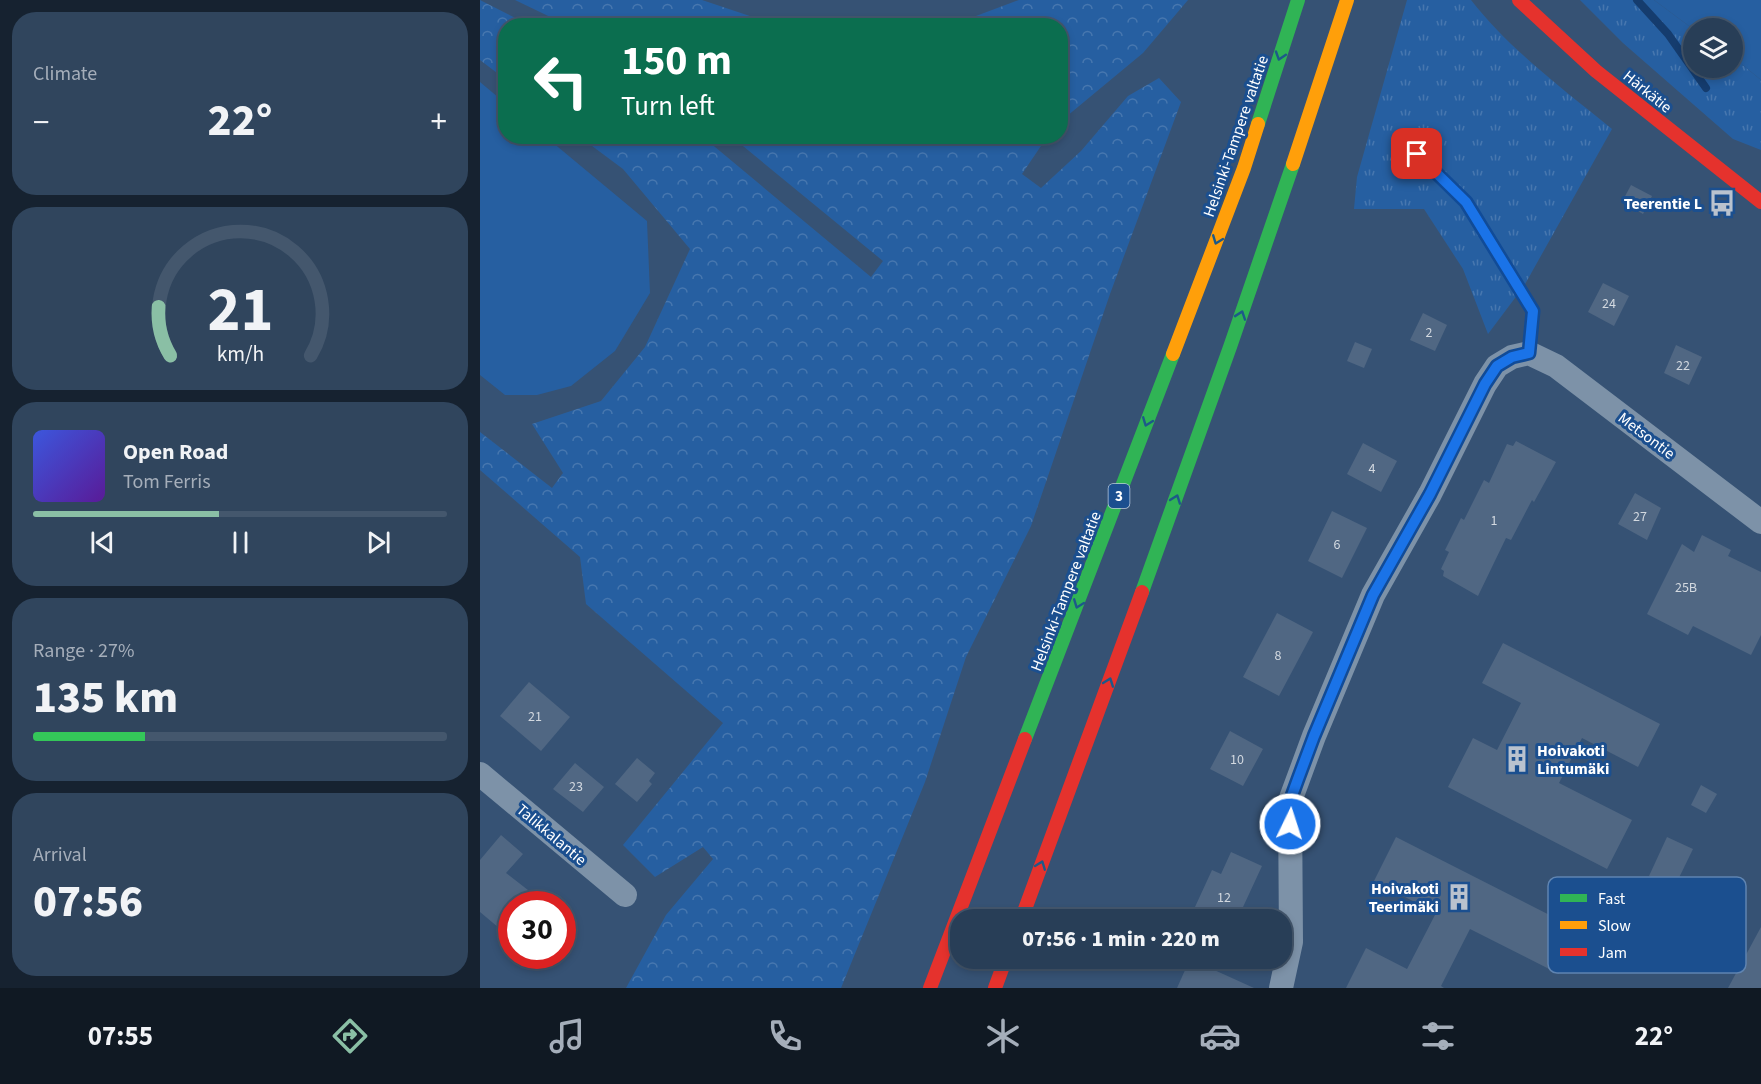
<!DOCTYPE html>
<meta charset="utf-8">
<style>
body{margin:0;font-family:"Source Sans 3",sans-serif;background:#30455d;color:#f1f3f6;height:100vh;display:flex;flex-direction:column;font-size:22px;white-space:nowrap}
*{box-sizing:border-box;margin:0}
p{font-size:20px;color:#a5aeba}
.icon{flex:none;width:33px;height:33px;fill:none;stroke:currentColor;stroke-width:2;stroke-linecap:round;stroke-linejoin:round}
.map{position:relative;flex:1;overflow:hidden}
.side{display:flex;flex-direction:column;gap:12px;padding:12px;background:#162230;width:480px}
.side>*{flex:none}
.banner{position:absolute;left:18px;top:18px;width:570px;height:126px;border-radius:24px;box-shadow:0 3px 9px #0003,0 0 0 2px #44576d;background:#0b6e4f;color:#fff;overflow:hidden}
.tools{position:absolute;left:1203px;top:18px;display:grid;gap:12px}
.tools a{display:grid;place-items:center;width:60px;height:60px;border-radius:50%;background:#283e57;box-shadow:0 3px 9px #0003,0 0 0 2px #44576d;font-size:30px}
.speed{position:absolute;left:18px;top:891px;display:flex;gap:12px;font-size:30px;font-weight:700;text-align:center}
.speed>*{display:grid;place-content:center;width:78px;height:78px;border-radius:50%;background:#283e57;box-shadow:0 3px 9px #0003,0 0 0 2px #44576d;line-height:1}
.speed .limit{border:9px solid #d22;background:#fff;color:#111}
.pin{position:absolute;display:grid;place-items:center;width:51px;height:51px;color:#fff;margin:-26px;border-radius:12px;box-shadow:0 3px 9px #0006}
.me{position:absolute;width:66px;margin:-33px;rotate:4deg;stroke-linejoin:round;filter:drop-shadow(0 0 4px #0008)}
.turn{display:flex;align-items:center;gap:21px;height:126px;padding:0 24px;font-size:27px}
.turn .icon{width:78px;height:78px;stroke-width:2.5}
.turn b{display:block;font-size:42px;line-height:51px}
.big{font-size:45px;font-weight:800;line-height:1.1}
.side .widget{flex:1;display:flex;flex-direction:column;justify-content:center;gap:9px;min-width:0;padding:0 21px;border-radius:24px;background:#30455d}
.side .dial{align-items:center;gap:0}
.dial svg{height:156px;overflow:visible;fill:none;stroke:#44576d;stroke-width:7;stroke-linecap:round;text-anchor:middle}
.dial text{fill:#f1f3f6;stroke:none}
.song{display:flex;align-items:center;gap:18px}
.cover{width:72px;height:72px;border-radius:9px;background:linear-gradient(135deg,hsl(230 70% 55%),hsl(270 70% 35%))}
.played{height:6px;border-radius:3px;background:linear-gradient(90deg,#8abfa5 45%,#44576d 45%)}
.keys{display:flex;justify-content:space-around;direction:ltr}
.heat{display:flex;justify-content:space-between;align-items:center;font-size:33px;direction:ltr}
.charge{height:9px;border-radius:4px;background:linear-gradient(90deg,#34c759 27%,#44576d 0)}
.trip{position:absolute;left:470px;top:909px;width:342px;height:60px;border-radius:24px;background:#283e57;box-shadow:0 3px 9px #0003,0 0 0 2px #44576d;font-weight:800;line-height:60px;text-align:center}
.tabs{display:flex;height:96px;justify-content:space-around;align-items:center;background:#101923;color:#a5aeba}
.tabs .icon{width:42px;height:42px}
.tabs .current{color:#8abfa5}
.tabs b{font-size:27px;color:#f1f3f6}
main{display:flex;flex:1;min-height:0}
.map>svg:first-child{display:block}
.grass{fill:url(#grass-tufts)}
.forest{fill:url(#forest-crowns)}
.garden{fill:#265fa1}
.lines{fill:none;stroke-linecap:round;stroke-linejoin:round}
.stream{stroke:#153c6e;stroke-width:8}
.building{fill:#506783}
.lane{stroke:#7d92a8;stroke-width:12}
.street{stroke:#7d92a8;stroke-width:24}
.fast{stroke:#30b455;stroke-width:14}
.slow{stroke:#ff9f0a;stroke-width:14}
.jam{stroke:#e5322d;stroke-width:14}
.oneway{stroke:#1d5989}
.route-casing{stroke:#114b97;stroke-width:15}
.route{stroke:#1a73e8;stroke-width:10}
.labels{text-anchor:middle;stroke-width:6;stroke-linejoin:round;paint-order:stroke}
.number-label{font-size:14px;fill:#d3d9e0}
.shield{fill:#1b4f8f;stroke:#bbcadd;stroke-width:1.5}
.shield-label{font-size:15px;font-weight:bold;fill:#fff}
.street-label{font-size:16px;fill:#fff;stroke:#1b4f8f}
.poi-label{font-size:16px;font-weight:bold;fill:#fff;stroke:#1b4f8f;text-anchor:end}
.key{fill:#1b4f8f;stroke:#5f84b1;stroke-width:1.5}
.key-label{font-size:16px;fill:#fff}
</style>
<main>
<section class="side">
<div class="widget"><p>Climate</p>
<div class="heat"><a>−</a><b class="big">22°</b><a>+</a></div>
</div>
<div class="widget dial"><svg viewBox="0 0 100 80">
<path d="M14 69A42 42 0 1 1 86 69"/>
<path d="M14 69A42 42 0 0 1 8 44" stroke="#8abfa5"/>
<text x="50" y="56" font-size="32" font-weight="700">21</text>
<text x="50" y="72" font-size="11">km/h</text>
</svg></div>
<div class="widget">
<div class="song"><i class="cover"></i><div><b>Open Road</b><p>Tom Ferris</p></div></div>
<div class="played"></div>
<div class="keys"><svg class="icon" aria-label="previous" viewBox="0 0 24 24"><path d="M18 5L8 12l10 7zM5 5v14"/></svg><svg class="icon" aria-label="pause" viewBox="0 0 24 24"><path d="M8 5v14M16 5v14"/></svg><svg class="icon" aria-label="next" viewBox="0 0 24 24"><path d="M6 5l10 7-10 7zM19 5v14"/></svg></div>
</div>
<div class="widget"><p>Range · 27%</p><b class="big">135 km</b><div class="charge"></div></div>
<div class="widget"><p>Arrival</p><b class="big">07:56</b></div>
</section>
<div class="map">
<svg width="1281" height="988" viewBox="0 0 1281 988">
<defs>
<pattern id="grass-tufts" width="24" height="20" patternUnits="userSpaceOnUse" patternTransform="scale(1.5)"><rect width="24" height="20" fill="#265fa1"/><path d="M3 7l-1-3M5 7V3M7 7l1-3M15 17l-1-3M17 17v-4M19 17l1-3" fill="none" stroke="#4777af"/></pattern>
<pattern id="forest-crowns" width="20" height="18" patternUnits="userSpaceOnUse" patternTransform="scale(1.5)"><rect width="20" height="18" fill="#265fa1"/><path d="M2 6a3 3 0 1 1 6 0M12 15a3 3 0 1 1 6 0" fill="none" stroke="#4777af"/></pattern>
</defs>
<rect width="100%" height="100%" fill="#365274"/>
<!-- grass -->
<g class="grass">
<path d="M927,0H991C1030,50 1083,89 1132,129L1044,286L1008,334L983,269L944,209H874L877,177Z"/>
<polygon points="1100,0 1174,0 1213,29 1214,68 1252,68 1253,57 1281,80 1281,150 1253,139 1143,43"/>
</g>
<!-- forest -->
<g class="forest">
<polygon points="0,0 49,25 26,26 25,79 0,60"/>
<polygon points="35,0 222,0 297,25 87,25"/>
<polygon points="539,0 708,0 663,53 581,121 580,26 472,25"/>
<polygon points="679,78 701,102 630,294 551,526 486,657 445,782 361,988 146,988 186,915 233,859 223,847 175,877 143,845 243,723 106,604 100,557 0,470 0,432 72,488 83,473 52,424 121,401 165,347 210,249 143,169 100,137 223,137 391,277 403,261 252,137 567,137 542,174 561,188 601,151 648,96"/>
</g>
<!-- garden -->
<g class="garden">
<polygon points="1174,0 1281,0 1281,80 1253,57 1252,28 1213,29"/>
<polygon points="0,82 25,103 26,136 66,137 167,221 170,293 135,351 91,386 57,395 25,395 0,375"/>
</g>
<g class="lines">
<!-- stream -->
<polyline class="stream" points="1157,0 1188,34 1226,88"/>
</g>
<!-- building -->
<g class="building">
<polygon points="1151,185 1172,196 1163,214 1142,202"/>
<polygon points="1123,283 1149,296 1134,326 1108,312"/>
<polygon points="943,313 967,325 955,351 930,340"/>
<polygon points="875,342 892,349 884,368 867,361"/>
<polygon points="1196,345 1222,357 1209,385 1184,373"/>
<polygon points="1036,441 1076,462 1054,502 1052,500 1031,540 1026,538 998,596 963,576 964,571 961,569 969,552 965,550 981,518 984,520 1004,480 1009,483 1027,444 1033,446"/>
<polygon points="883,443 917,461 901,492 867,474"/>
<polygon points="1155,493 1181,508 1167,540 1138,524"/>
<polygon points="852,511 887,528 862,578 828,561"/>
<polygon points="1222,535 1251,550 1248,556 1281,572 1281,635 1271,655 1213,626 1208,635 1167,614 1202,544 1214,552"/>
<polygon points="797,613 833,632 799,696 763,677"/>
<polygon points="1023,643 1180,724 1158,767 1102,738 1079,783 1152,820 1127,869 968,787 993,738 1017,750 1041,703 1002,683"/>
<polygon points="49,682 90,717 61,751 20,716"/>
<polygon points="750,731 783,749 763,786 730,769"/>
<polygon points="157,758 175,773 169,781 172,784 157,802 135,784"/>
<polygon points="95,763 124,787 103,812 73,789"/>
<polygon points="1221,785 1237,794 1226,813 1211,805"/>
<polygon points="21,835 43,854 26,873 66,904 32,904 32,939 0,912 0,860"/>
<polygon points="916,837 1101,931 1079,974 990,929 961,986 964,988 866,988 886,948 927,969 956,913 894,881"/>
<polygon points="1187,837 1213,849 1194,888 1169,876"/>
<polygon points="751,852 782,866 757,920 709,920 732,870 741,874"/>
<polygon points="1281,927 1281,988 1248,988"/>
<polygon points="710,959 774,988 697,988"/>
</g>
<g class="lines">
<!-- lane -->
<polyline class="lane" points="937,154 986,202 1053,311 1049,353"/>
<!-- street -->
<g class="street">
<polyline points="0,774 145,895"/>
<polyline points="801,988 811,942 810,801 834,736 893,595 950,494 1005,384 1017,366 1032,357 1049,353 1076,366 1281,522"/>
</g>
<!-- fast -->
<g class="fast">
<polyline points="778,124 818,0"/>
<polyline points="662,592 750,347 813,164"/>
<polyline points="545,739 693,354"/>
</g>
<!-- slow -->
<g class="slow">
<polyline points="813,164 867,0"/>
<polyline points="693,354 764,168 778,124"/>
</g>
<!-- jam -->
<g class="jam">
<polyline points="1039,0 1116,71 1281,202"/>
<polyline points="541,920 662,592"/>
<polyline points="450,988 545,739"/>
<polyline points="515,988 526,958"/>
</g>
</g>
<!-- one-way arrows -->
<defs><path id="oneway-chevron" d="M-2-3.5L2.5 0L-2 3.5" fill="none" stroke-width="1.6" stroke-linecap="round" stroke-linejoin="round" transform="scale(1.5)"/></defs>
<g class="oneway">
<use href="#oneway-chevron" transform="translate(800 56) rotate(108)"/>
<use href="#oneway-chevron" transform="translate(737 240) rotate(111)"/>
<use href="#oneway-chevron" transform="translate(761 315) rotate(-71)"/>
<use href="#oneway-chevron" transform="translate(667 422) rotate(111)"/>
<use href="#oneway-chevron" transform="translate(696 499) rotate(-70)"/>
<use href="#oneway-chevron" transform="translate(598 604) rotate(111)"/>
<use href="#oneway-chevron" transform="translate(629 682) rotate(-70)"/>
<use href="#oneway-chevron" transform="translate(561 865) rotate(-69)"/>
</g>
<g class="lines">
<defs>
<polyline id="route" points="810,824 810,801 818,779 834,736 893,595 950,494 1005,384 1017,366 1032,357 1049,353 1053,311 986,202 937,154"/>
</defs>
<!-- route casing -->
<use href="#route" class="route-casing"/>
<!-- route -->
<use href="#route" class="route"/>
</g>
<!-- icons -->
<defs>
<symbol id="bus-bare" viewBox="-9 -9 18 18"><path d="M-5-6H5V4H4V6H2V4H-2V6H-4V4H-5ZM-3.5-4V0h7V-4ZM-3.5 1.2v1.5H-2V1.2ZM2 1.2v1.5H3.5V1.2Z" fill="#b9c2ce" stroke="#1b4f8f" stroke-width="2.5" paint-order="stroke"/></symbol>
<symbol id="building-bare" viewBox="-9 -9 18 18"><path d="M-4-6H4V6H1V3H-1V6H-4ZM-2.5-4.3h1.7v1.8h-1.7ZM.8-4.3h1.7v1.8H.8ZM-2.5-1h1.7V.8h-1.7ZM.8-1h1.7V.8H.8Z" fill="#b9c2ce" stroke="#1b4f8f" stroke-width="2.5" paint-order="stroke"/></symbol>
</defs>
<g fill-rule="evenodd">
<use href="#bus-bare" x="1223" y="184" width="38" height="38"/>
<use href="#building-bare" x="1018" y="740" width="38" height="38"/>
<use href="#building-bare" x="960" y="878" width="38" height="38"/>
</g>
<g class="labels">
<!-- number labels -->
<g class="number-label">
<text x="1129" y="308">24</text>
<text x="949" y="337">2</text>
<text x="1203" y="370">22</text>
<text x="892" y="473">4</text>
<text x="1160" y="521">27</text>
<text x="1014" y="525">1</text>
<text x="857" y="549">6</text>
<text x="1206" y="592">25B</text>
<text x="798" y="660">8</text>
<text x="55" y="721">21</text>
<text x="757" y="764">10</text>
<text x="96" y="791">23</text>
<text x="744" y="902">12</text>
</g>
<!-- shield labels -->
<rect class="shield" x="628.5" y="484" width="21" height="24" rx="4.5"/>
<g class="shield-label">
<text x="639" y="501">3</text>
</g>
<!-- street labels -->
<g class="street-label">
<text transform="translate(1168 91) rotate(39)" y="6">Härkätie</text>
<text transform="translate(755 136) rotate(-71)" y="6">Helsinki-Tampere valtatie</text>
<text transform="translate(1167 435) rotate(37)" y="6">Metsontie</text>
<text transform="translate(585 591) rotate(-69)" y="6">Helsinki-Tampere valtatie</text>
<text transform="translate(72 834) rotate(40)" y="6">Talikkalantie</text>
</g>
<!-- poi labels -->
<g class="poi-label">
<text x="1222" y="209">Teerentie L</text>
<text x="1057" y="756" text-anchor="start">Hoivakoti<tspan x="1057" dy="18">Lintumäki</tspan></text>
<text x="959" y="894">Hoivakoti<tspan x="959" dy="18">Teerimäki</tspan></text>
</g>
</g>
<!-- legend -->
<rect x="1068" y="877" width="198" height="96" rx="9" class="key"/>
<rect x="1080" y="894" width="27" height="8" fill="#30b455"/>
<rect x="1080" y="921" width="27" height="8" fill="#ff9f0a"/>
<rect x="1080" y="948" width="27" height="8" fill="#e5322d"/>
<g class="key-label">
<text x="1118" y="904">Fast</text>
<text x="1118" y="931">Slow</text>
<text x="1118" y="958">Jam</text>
</g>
</svg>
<div class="tools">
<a><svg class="icon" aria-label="layers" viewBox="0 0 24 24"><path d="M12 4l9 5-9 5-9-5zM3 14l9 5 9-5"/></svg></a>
</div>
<div class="speed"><div class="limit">30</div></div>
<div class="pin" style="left:937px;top:154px;background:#d93025"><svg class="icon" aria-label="arrive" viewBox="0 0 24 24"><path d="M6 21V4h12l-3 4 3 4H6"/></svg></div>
<svg class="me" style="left:810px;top:824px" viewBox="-20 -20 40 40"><circle r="17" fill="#1a73e8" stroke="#fff" stroke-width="3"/><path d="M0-11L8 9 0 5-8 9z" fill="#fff"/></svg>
<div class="trip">07:56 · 1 min · 220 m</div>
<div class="banner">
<div class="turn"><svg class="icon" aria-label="left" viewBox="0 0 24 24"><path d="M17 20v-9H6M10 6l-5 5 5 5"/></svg><div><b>150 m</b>Turn left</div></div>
</div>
</div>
</main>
<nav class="tabs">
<b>07:55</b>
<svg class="icon current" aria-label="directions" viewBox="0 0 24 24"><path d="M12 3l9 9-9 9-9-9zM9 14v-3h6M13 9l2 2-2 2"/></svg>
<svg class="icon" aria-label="music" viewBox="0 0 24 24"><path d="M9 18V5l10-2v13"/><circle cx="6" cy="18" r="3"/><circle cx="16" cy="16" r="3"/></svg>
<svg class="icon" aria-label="phone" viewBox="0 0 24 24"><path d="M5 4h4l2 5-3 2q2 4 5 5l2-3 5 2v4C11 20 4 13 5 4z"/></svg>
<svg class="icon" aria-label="climate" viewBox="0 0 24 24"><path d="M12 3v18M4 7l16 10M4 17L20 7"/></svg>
<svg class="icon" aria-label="car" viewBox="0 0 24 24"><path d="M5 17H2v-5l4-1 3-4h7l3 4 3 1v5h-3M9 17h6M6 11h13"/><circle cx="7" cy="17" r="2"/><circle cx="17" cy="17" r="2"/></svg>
<svg class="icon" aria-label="filters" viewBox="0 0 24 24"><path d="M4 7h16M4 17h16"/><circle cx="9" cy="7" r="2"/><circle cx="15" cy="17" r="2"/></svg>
<b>22°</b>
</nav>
